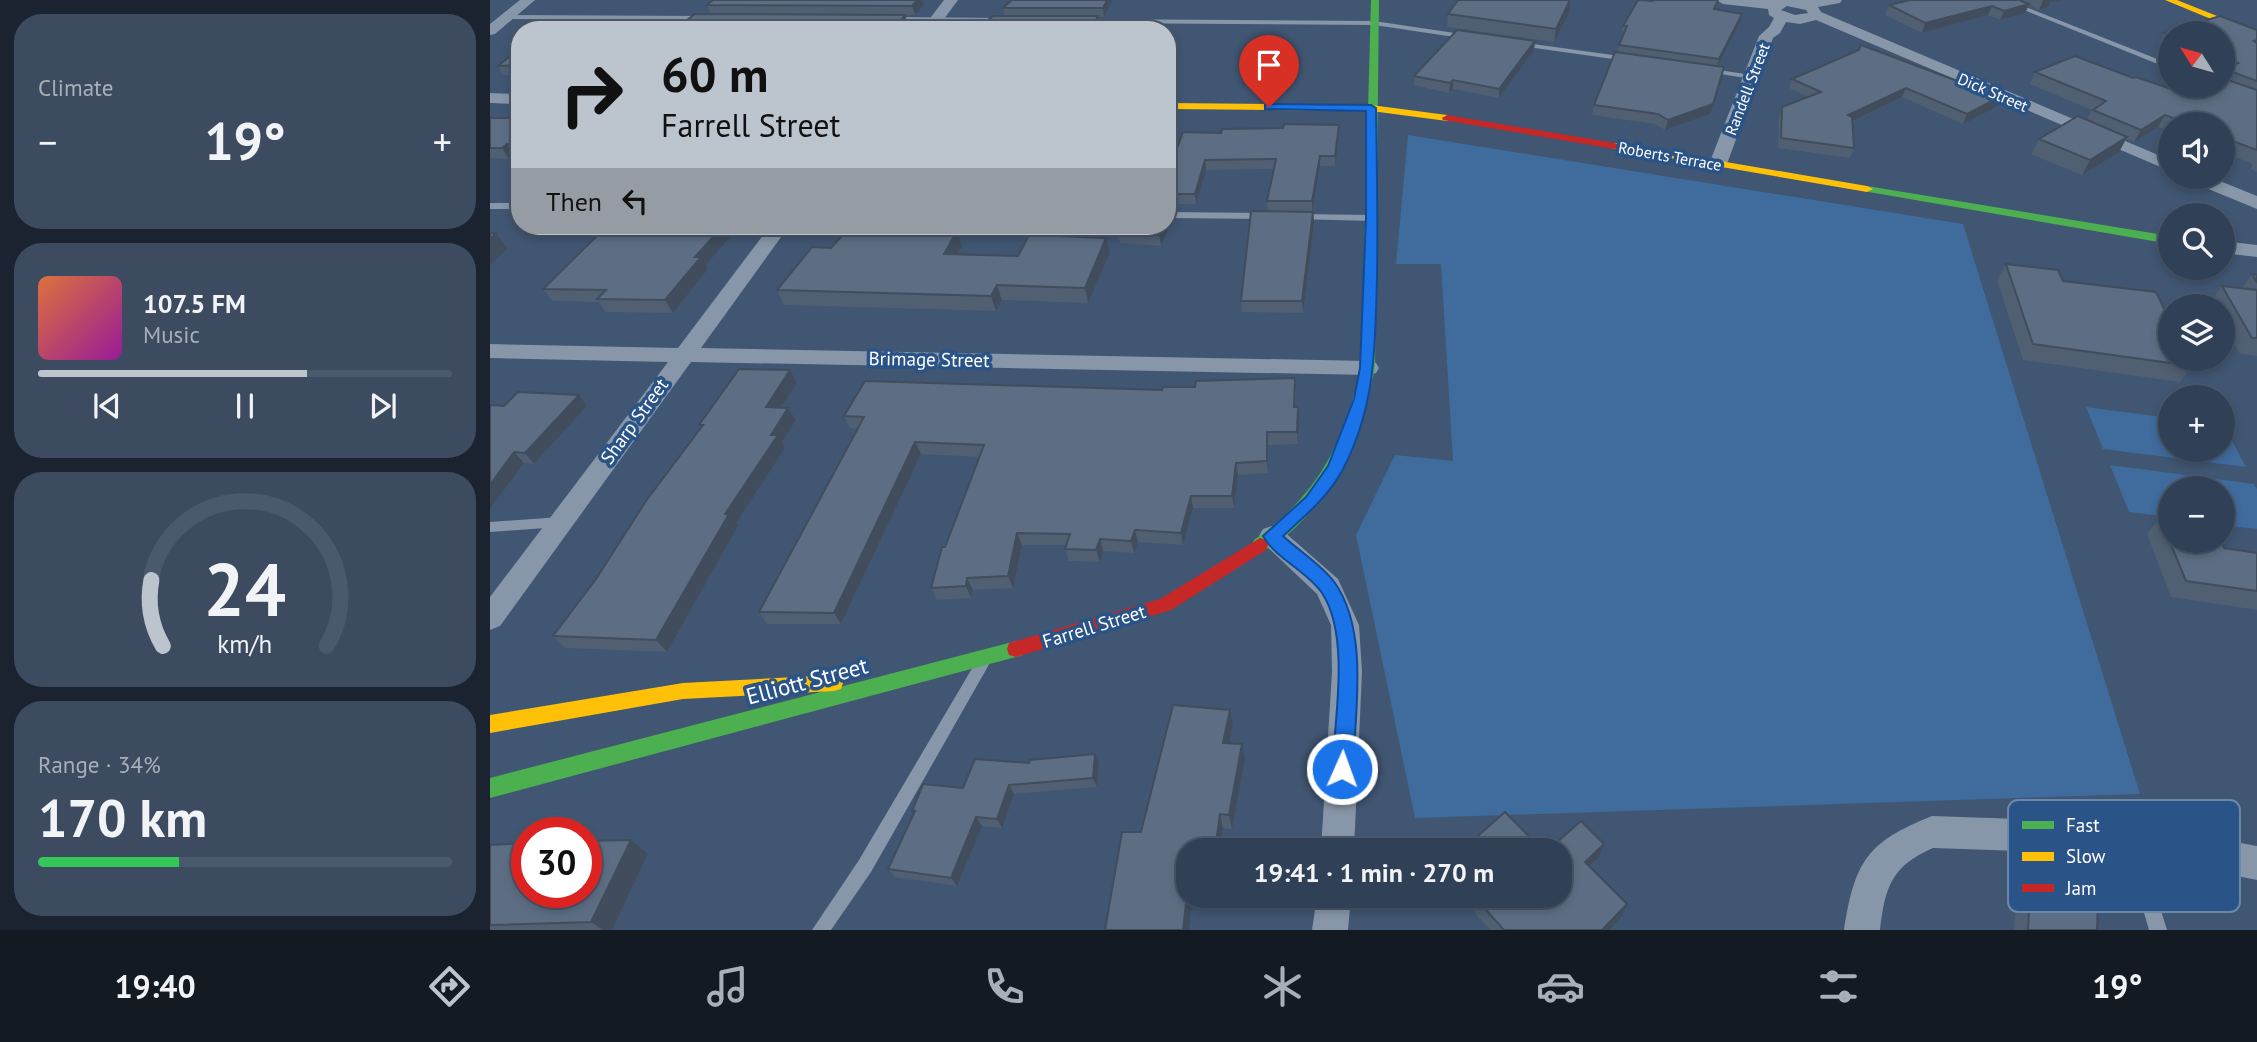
<!DOCTYPE html>
<meta charset="utf-8">
<style>
body{margin:0;font-family:"PT Sans",sans-serif;background:#3c4b60;color:#f1f3f6;height:100vh;display:flex;flex-direction:column;font-size:26px;white-space:nowrap}
*{box-sizing:border-box;margin:0}
p{font-size:23px;color:#a8afb9}
.icon{flex:none;width:38px;height:38px;fill:none;stroke:currentColor;stroke-width:2;stroke-linecap:round;stroke-linejoin:round}
.map{position:relative;flex:1;overflow:hidden}
.panel{display:flex;flex-direction:column;gap:14px;padding:14px;background:#1a232f;width:490px}
.panel>*{flex:none}
.banner{position:absolute;left:21px;top:21px;width:665px;height:214px;border-radius:28px;box-shadow:0 4px 10px #0003,0 0 0 2px #4b596c;background:#bcc4ce;color:#111;overflow:hidden}
.needle{width:46px;rotate:307deg}
.controls{position:absolute;left:1668px;top:21px;display:grid;gap:14px}
.controls a{display:grid;place-items:center;width:77px;height:77px;border-radius:50%;background:#304056;box-shadow:0 4px 10px #0003,0 0 0 2px #4b596c;font-size:35px}
.speed{position:absolute;left:21px;top:817px;display:flex;gap:14px;font-size:35px;font-weight:700;text-align:center}
.speed>*{display:grid;place-content:center;width:91px;height:91px;border-radius:50%;background:#304056;box-shadow:0 4px 10px #0003,0 0 0 2px #4b596c;line-height:1}
.speed .limit{border:10px solid #d22;background:#fff;color:#111}
.pin{position:absolute;display:grid;place-items:center;width:60px;height:60px;color:#fff;margin:-72px -30px;border-radius:50% 50% 50% 0;rotate:-45deg;box-shadow:0 0 7px #0007}
.pin .icon{rotate:45deg}
.me{position:absolute;width:77px;margin:-38px;rotate:2deg;stroke-linejoin:round;filter:drop-shadow(0 0 5px #0008)}
.turn{display:flex;align-items:center;gap:24px;height:147px;padding:0 35px;font-size:32px}
.turn .icon{width:91px;height:91px;stroke-width:2.5}
.turn b{display:block;font-size:49px;line-height:60px}
.then{display:flex;align-items:center;height:66px;padding:0 35px;background:#0003;gap:14px;font-size:26px}
.big{font-size:52px;font-weight:700;line-height:1.1}
.panel .card{flex:1;display:flex;flex-direction:column;justify-content:center;gap:10px;min-width:0;padding:0 24px;border-radius:28px;background:#3c4b60}
.panel .dial{align-items:center;gap:0}
.dial svg{height:182px;overflow:visible;fill:none;stroke:#4b596c;stroke-width:7;stroke-linecap:round;text-anchor:middle}
.dial text{fill:#f1f3f6;stroke:none}
.song{display:flex;align-items:center;gap:21px}
.cover{width:84px;height:84px;border-radius:10px;background:linear-gradient(135deg,hsl(20 70% 55%),hsl(300 70% 35%))}
.played{height:7px;border-radius:4px;background:linear-gradient(90deg,#bcc4ce 65%,#4b596c 65%)}
.keys{display:flex;justify-content:space-around;direction:ltr}
.heat{display:flex;justify-content:space-between;align-items:center;font-size:38px;direction:ltr}
.charge{height:10px;border-radius:5px;background:linear-gradient(90deg,#34c759 34%,#4b596c 0)}
.trip{position:absolute;left:686px;top:838px;width:396px;height:70px;border-radius:28px;background:#304056;box-shadow:0 4px 10px #0003,0 0 0 2px #4b596c;font-weight:700;line-height:70px;text-align:center}
.tab-bar{display:flex;height:112px;justify-content:space-around;align-items:center;background:#131a22;color:#a8afb9}
.tab-bar .icon{width:49px;height:49px}
.tab-bar .on{color:#bcc4ce}
.tab-bar b{font-size:32px;color:#f1f3f6}
main{display:flex;flex:1;min-height:0}
.map>svg:first-child{display:block}
.green{fill:#3f6b9d}
.lines{fill:none;stroke-linecap:round;stroke-linejoin:round}
.lane{fill:#8796a8;fill-rule:evenodd}
.street{fill:#8796a8;fill-rule:evenodd}
.fast{fill:#4caf50;fill-rule:evenodd}
.slow{fill:#ffc107;fill-rule:evenodd}
.jam{fill:#c62828;fill-rule:evenodd}
.wall{fill:#505f72}
.shaded-wall{fill:#414d5c}
.building{fill:#5d6e84;stroke:#414d5c;stroke-width:2}
.route{fill:#1a73e8;stroke:#114b97;stroke-width:2}
.labels{text-anchor:middle;stroke-width:7;stroke-linejoin:round;paint-order:stroke}
.far-street-label{font-size:16px;fill:#fff;stroke:#2a5488}
.street-label{font-size:19px;fill:#fff;stroke:#2a5488}
.near-street-label{font-size:23px;fill:#fff;stroke:#2a5488}
.key{fill:#2a5488;stroke:#6a87ac;stroke-width:2}
.key-label{font-size:19px;fill:#fff}
</style>
<main>
<section class="panel">
<div class="card"><p>Climate</p>
<div class="heat"><a>−</a><b class="big">19°</b><a>+</a></div>
</div>
<div class="card">
<div class="song"><i class="cover"></i><div><b>107.5 FM</b><p>Music</p></div></div>
<div class="played"></div>
<div class="keys"><svg class="icon" aria-label="previous" viewBox="0 0 24 24"><path d="M18 5L8 12l10 7zM5 5v14"/></svg><svg class="icon" aria-label="pause" viewBox="0 0 24 24"><path d="M8 5v14M16 5v14"/></svg><svg class="icon" aria-label="next" viewBox="0 0 24 24"><path d="M6 5l10 7-10 7zM19 5v14"/></svg></div>
</div>
<div class="card dial"><svg viewBox="0 0 100 80">
<path d="M14 69A42 42 0 1 1 86 69"/>
<path d="M14 69A42 42 0 0 1 9 40" stroke="#bcc4ce"/>
<text x="50" y="56" font-size="32" font-weight="700">24</text>
<text x="50" y="72" font-size="11">km/h</text>
</svg></div>
<div class="card"><p>Range · 34%</p><b class="big">170 km</b><div class="charge"></div></div>
</section>
<div class="map">
<svg width="1767" height="930" viewBox="0 0 1767 930">
<rect width="100%" height="100%" fill="#405672"/>
<!-- green -->
<g class="green">
<polygon points="918,135 1473,224 1650,794 925,818 866,535 905,455 963,461 951,264 906,264"/>
<polygon points="1596,407 1680,418 1680,450 1732,450 1733,424 1756,467 1613,449"/>
<polygon points="1620,465 1764,484 1767,489 1767,529 1733,525 1732,488 1680,488 1680,517 1639,512"/>
</g>
<g class="lines">
<!-- lane -->
<g class="lane">
<polygon points="1509,0 1518,0 1680,64 1680,69"/>
<polygon points="14,15 216,16 220,18 216,20 17,19 13,17"/>
<polygon points="402,17 513,18 517,20 513,22 399,21 398,19"/>
<polygon points="595,19 884,21 978,35 982,37 978,39 884,25 592,23 591,21"/>
<polygon points="1028,42 1137,57 1141,59 1137,61 1031,46 1028,46"/>
<polygon points="1215,68 1262,75 1266,77 1262,79 1218,72 1214,70"/>
<rect x="0" y="203" width="30" height="6"/>
<polygon points="677,212 775,213 780,216 775,219 677,218"/>
<polygon points="807,214 882,215 887,218 882,221 804,219 804,215"/>
<polygon points="70,517 75,519 76,522 75,525 70,527 0,532 0,522"/>
<polygon points="492,658 497,660 499,664 497,668 381,872 341,930 322,930 369,860 487,660"/>
<polygon points="1641,832 1647,834 1649,840 1677,930 1659,930 1633,840 1635,834"/>
</g>
<!-- street -->
<g class="street">
<polygon points="30,0 45,0 5,34 0,35 0,24"/>
<polygon points="454,0 468,0 446,30 431,30"/>
<path d="M1226,0H1352L1350,3L1328,7L1331,12L1680,160V171L1326,20L1310,24L1296,22L1290,33L1283,38L1237,164L1234,168H1222L1219,164L1269,36L1279,27L1284,18L1279,15L1278,9L1233,4ZM1297,6L1316,10L1318,13L1305,15L1291,10Z"/>
<polygon points="0,93 30,94 30,104 0,103"/>
<polygon points="1696,177 1720,177 1767,196 1767,209 1699,181"/>
<polygon points="280,226 299,226 211,348 878,361 886,363 889,368 886,373 878,375 201,362 10,626 0,630 0,597 178,362 0,358 0,344 188,348"/>
<polygon points="1732,241 1767,245 1767,257 1732,253"/>
<polygon points="782,526 791,529 848,579 869,625 872,672 864,850 831,850 842,672 841,625 827,594 773,543 769,536 773,529"/>
<path d="M1442,816L1640,823L1767,846V880L1640,855L1443,848C1401,866 1395,888 1390,930H1354C1365,861 1377,842 1442,816Z"/>
<polygon points="827,896 861,896 858,930 822,930"/>
</g>
<!-- fast -->
<g class="fast">
<path d="M881,0H889L885,368C872,428 851,483 806,527C796,536 783,547 770,552L764,550L762,545L764,540C829,494 853,444 871,368Z"/>
<polygon points="1377,186 1680,236 1680,244 1373,191 1371,189"/>
<polygon points="526,641 533,643 535,649 533,655 526,657 0,798 0,778"/>
</g>
<!-- slow -->
<g class="slow">
<polygon points="1675,0 1687,0 1767,32 1767,38"/>
<polygon points="677,103 881,105 957,115 962,118 957,121 881,111 677,109"/>
<polygon points="1125,143 1377,186 1383,189 1377,192 1121,148 1119,146"/>
<polygon points="344,675 351,677 353,683 351,689 344,691 193,699 0,733 0,715 193,683"/>
</g>
<!-- jam -->
<g class="jam">
<polygon points="957,115 1125,143 1131,146 1125,149 953,120 952,118"/>
<polygon points="770,538 776,540 778,545 776,550 681,610 526,657 519,655 517,649 519,643 526,641 670,599"/>
</g>
</g>
<!-- wall -->
<g class="wall">
<polygon points="522,0 623,0 614,17 515,16 513,8"/>
<polygon points="1420,0 1573,0 1560,2 1558,7 1549,10 1539,5 1535,13 1510,20 1498,15 1432,33 1395,15 1399,5"/>
<polygon points="217,5 434,5 425,15 221,14"/>
<polygon points="1225,9 1250,22 1227,66 1220,114 1175,130 1165,124 1102,115 1104,105 1128,52 1129,45 1134,34 1132,34 1133,26"/>
<polygon points="1080,11 1064,42 957,27 958,14"/>
<polygon points="1767,30 1767,172 1760,169 1763,164 1732,152 1732,124 1680,124 1680,131 1668,127 1644,142 1636,139 1629,152 1592,175 1541,154 1549,139 1597,120 1602,110 1540,84 1545,72 1643,78 1687,91 1732,86 1732,33 1680,33 1680,50 1668,45 1674,33"/>
<polygon points="1045,41 1044,50 1009,98 963,89 959,93 924,85 924,76"/>
<polygon points="30,48 30,75 14,75 8,66"/>
<polygon points="1369,50 1506,107 1473,124 1412,97 1363,122 1364,148 1360,158 1288,148 1289,117 1292,107 1318,97 1299,88 1302,79"/>
<polygon points="0,118 30,118 30,154 24,154 19,159 0,158"/>
<polygon points="693,132 849,135 845,166 830,166 822,212 778,211 777,201 784,169 716,170 706,204 677,204 677,176"/>
<polygon points="823,212 824,223 813,313 752,312 751,301"/>
<polygon points="681,223 671,246 630,243 628,233"/>
<polygon points="250,226 216,265 218,269 183,313 116,312 109,302 62,301 53,289 137,228"/>
<polygon points="467,231 472,246 468,254 528,256 620,252 598,303 512,300 506,311 294,305 287,290 341,248"/>
<polygon points="1516,264 1702,366 1690,382 1533,360 1507,280"/>
<polygon points="1762,274 1767,275 1767,356 1750,354 1732,323 1732,306 1723,306 1721,302 1732,286 1752,288"/>
<polygon points="300,370 307,383 291,408 298,408 306,420 292,442 295,448 246,523 248,526 177,652 75,648 63,636 106,579 211,428 209,425"/>
<polygon points="672,390 806,391 805,407 809,419 808,444 778,445 778,473 748,475 744,508 703,508 693,545 648,542 644,553 613,551 610,562 579,561 575,549 576,545 532,545 523,588 483,590 481,598 447,600 441,588 455,547 489,457 431,454 351,624 277,624 269,612 368,429 360,428 354,416"/>
<polygon points="89,395 97,406 44,464 34,463 0,509 0,405 14,406"/>
<polygon points="1670,518 1734,548 1767,553 1767,610 1681,597 1657,534"/>
<polygon points="740,710 743,725 739,743 755,759 742,829 733,828 731,850 698,850 698,896 703,896 699,930 615,930 651,832"/>
<polygon points="539,763 609,763 607,787 524,794 512,828 492,826 467,886 405,877 398,869 424,814 422,811 473,788"/>
<polygon points="0,845 158,854 122,930 0,930"/>
<polygon points="1069,850 1109,857 1099,867 1131,917 1119,930 1000,930 985,913 987,900"/>
<polygon points="1541,873 1607,930 1524,930 1527,887"/>
</g>
<!-- shaded-wall -->
<g class="shaded-wall">
<polygon points="423,0 432,0 434,5 425,15 422,6"/>
<polygon points="617,0 623,0 614,17 613,8"/>
<polygon points="1080,0 1080,11 1064,42 1066,29"/>
<polygon points="1553,0 1573,0 1560,2 1558,7 1549,10"/>
<polygon points="1539,4 1535,13 1510,20 1514,11"/>
<polygon points="1502,6 1498,15 1432,33 1435,23"/>
<polygon points="1252,14 1250,22 1227,67 1229,59"/>
<polygon points="415,15 418,24 413,30 404,30 404,29"/>
<polygon points="608,16 610,26 608,30 601,30"/>
<polygon points="1045,41 1044,50 1009,98 1009,89"/>
<polygon points="680,44 681,53 677,61 677,49"/>
<polygon points="1740,71 1733,83 1732,83 1732,72"/>
<polygon points="1232,77 1220,114 1175,130 1178,120"/>
<polygon points="963,80 963,89 959,93 960,83"/>
<polygon points="1416,88 1412,97 1355,125 1358,115"/>
<polygon points="1510,97 1506,107 1473,124 1477,114"/>
<polygon points="1675,115 1668,127 1644,142 1651,130"/>
<polygon points="849,125 849,135 845,166 845,156"/>
<polygon points="1637,137 1629,152 1592,175 1600,160"/>
<polygon points="17,144 24,154 19,159 12,148"/>
<polygon points="830,156 830,166 822,212 822,201"/>
<polygon points="715,160 716,170 706,204 705,194"/>
<polygon points="679,212 681,223 671,246 669,235 673,226 677,226 677,217"/>
<polygon points="823,212 824,223 813,313 812,301"/>
<polygon points="233,226 250,226 216,265 218,269 183,313 175,300 205,257"/>
<polygon points="467,231 472,246 459,269 454,254"/>
<polygon points="6,233 17,249 0,265 0,239"/>
<polygon points="616,238 620,252 598,303 595,288"/>
<polygon points="507,285 512,300 506,311 501,296"/>
<polygon points="300,370 307,383 283,420 276,407"/>
<polygon points="89,395 97,406 44,464 35,453"/>
<polygon points="808,407 809,419 808,444 807,432"/>
<polygon points="298,408 306,420 292,442 295,448 246,523 248,526 177,652 166,640 235,514 281,435"/>
<polygon points="777,432 778,445 778,473 777,461"/>
<polygon points="425,442 431,454 351,624 344,613"/>
<polygon points="24,452 34,463 0,509 0,485"/>
<polygon points="746,463 748,475 744,508 742,496"/>
<polygon points="701,496 703,508 693,545 691,533"/>
<polygon points="645,530 648,542 644,553 641,541"/>
<polygon points="527,533 532,545 523,588 518,576"/>
<polygon points="610,539 613,551 610,562 606,550"/>
<polygon points="477,578 483,590 481,598 476,586"/>
<polygon points="740,710 743,725 736,758 733,743"/>
<polygon points="752,744 755,759 742,829 739,815"/>
<polygon points="605,754 609,763 607,787 603,778"/>
<polygon points="519,785 524,794 512,828 507,819"/>
<polygon points="730,814 733,828 731,850 725,850"/>
<polygon points="486,817 492,826 467,886 461,878"/>
<polygon points="141,840 158,854 122,930 113,930 101,922"/>
<polygon points="1114,844 1109,857 1090,875 1095,862"/>
<polygon points="698,886 698,896 703,896 699,930 693,930"/>
<polygon points="1137,904 1131,917 1119,930 1112,930"/>
</g>
<!-- building -->
<g class="building">
<polygon points="223,0 427,0 422,6 217,5"/>
<polygon points="522,0 617,0 613,8 513,8"/>
<polygon points="968,0 1080,0 1066,29 958,14"/>
<polygon points="1148,0 1163,1 1164,0 1228,0 1224,9 1252,14 1229,59 1129,45 1137,26 1133,26"/>
<polygon points="1420,0 1529,0 1539,4 1514,11 1502,6 1435,23 1399,5"/>
<polygon points="205,14 415,15 404,29 398,28 397,30 184,30"/>
<polygon points="503,16 608,16 601,30 486,30"/>
<polygon points="1730,16 1767,30 1767,40 1764,41 1767,43 1767,81 1740,71 1732,72 1732,70 1748,63 1732,57 1732,33 1680,33 1680,36 1674,33"/>
<polygon points="967,30 1045,41 1009,89 963,80 960,83 924,76"/>
<polygon points="1371,45 1510,97 1477,114 1416,88 1358,115 1362,117 1364,148 1291,138 1292,107 1331,92 1302,79 1369,50"/>
<polygon points="30,48 30,65 8,66"/>
<polygon points="1125,52 1234,67 1223,104 1178,120 1168,114 1104,105"/>
<polygon points="1585,56 1643,78 1646,77 1687,91 1699,86 1732,86 1732,78 1767,90 1767,150 1732,137 1732,124 1700,124 1675,115 1651,130 1603,110 1616,101 1545,72"/>
<polygon points="1588,116 1637,137 1600,160 1549,139"/>
<polygon points="0,118 30,118 30,144 17,144 12,148 0,148"/>
<polygon points="794,124 849,125 845,156 830,156 822,201 777,201 786,159 715,160 705,194 677,194 677,176 693,132 731,133 732,129 793,128"/>
<polygon points="761,211 823,212 812,301 751,301"/>
<polygon points="139,226 233,226 205,257 211,257 175,300 107,299 116,290 53,289 115,228 137,228"/>
<polygon points="632,226 673,226 669,235 628,233"/>
<polygon points="359,228 467,231 454,254 528,256 539,235 616,238 595,288 507,285 501,296 287,290 322,247 341,248"/>
<polygon points="0,233 6,233 0,239"/>
<polygon points="1516,264 1568,270 1573,281 1666,292 1680,321 1680,359 1699,359 1702,366 1543,344"/>
<polygon points="1762,274 1767,275 1767,282"/>
<polygon points="1732,286 1767,290 1767,338 1762,338"/>
<polygon points="249,369 300,370 276,407 298,408 281,435 288,435 235,514 239,514 166,640 63,636 106,579 156,501 213,425 209,425"/>
<polygon points="805,378 804,407 808,407 807,432 777,432 777,461 746,463 742,496 701,496 691,533 645,530 641,541 610,539 606,550 575,549 580,534 527,533 518,576 477,578 476,586 441,588 452,547 455,547 494,445 425,442 344,613 269,612 374,417 354,416 375,381 672,390 673,387 705,387 706,381"/>
<polygon points="28,392 89,395 35,453 24,452 0,485 0,405 14,406"/>
<polygon points="1670,518 1680,520 1680,541 1731,541 1734,548 1767,553 1767,591 1696,581"/>
<polygon points="683,705 740,710 733,743 752,744 739,815 730,814 725,850 698,850 698,886 693,930 615,930 632,832 651,832"/>
<polygon points="605,754 603,778 519,785 507,819 486,817 461,878 398,869 425,811 422,811 433,784 473,788 485,759 539,763 540,760"/>
<polygon points="1015,812 1052,850 972,850"/>
<polygon points="1091,821 1114,844 1095,862 1137,904 1112,930 1014,930 987,900 991,896 1069,896 1069,850 1058,850"/>
<polygon points="141,840 101,922 0,925 0,845 37,843 37,892 96,892 96,841"/>
<polygon points="1541,873 1608,901 1607,930 1538,930"/>
</g>
<!-- route -->
<path class="route" d="M779,104L881,105L886,108C887,165 888,221 887,278C885,348 886,405 853,469C839,496 815,516 793,536C809,551 833,566 845,583C879,632 865,712 863,769L860,775L852,778L845,775L842,769C845,719 860,635 832,593C817,571 786,559 773,536L816,497L838,466L864,399L870,368L876,218V111L775,109V105Z"/>
<g class="labels">
<!-- far-street labels -->
<g class="far-street-label">
<text transform="translate(1257 89) rotate(-69)" y="6">Randell Street</text>
<text transform="translate(1503 92) rotate(23)" y="6">Dick Street</text>
<text transform="translate(1180 156) rotate(10)" y="6">Roberts Terrace</text>
</g>
<!-- street labels -->
<g class="street-label">
<text transform="translate(439 359) rotate(1)" y="7">Brimage Street</text>
<text transform="translate(144 421) rotate(-54)" y="7">Sharp Street</text>
<text transform="translate(604 626) rotate(-17)" y="7">Farrell Street</text>
</g>
<!-- near-street labels -->
<g class="near-street-label">
<text transform="translate(317 681) rotate(-15)" y="8">Elliott Street</text>
</g>
</g>
<!-- legend -->
<rect x="1518" y="800" width="232" height="112" rx="10" class="key"/>
<rect x="1532" y="821" width="32" height="8" fill="#4caf50"/>
<rect x="1532" y="852" width="32" height="9" fill="#ffc107"/>
<rect x="1532" y="884" width="32" height="8" fill="#c62828"/>
<g class="key-label">
<text x="1576" y="832">Fast</text>
<text x="1576" y="863">Slow</text>
<text x="1576" y="895">Jam</text>
</g>
</svg>
<div class="controls">
<a><svg class="needle" viewBox="-14 -14 28 28"><path d="M0-13l5 13h-10z" fill="#e53935"/><path d="M0 13l5-13h-10z" fill="#a8afb9"/></svg></a>
<a><svg class="icon" aria-label="sound" viewBox="0 0 24 24"><path d="M4 9h4l5-4v14l-5-4H4zM17 9q2 3 0 6"/></svg></a>
<a><svg class="icon" aria-label="search" viewBox="0 0 24 24"><circle cx="10" cy="10" r="6"/><path d="M15 15l6 6"/></svg></a>
<a><svg class="icon" aria-label="layers" viewBox="0 0 24 24"><path d="M12 4l9 5-9 5-9-5zM3 14l9 5 9-5"/></svg></a>
<a>+</a>
<a>−</a>
</div>
<div class="speed"><div class="limit">30</div></div>
<div class="pin" style="left:779px;top:107px;background:#d93025"><svg class="icon" aria-label="arrive" viewBox="0 0 24 24"><path d="M6 21V4h12l-3 4 3 4H6"/></svg></div>
<svg class="me" style="left:852px;top:769px" viewBox="-20 -20 40 40"><circle r="17" fill="#1a73e8" stroke="#fff" stroke-width="3"/><path d="M0-11L8 9 0 5-8 9z" fill="#fff"/></svg>
<div class="trip">19:41 · 1 min · 270 m</div>
<div class="banner">
<div class="turn"><svg class="icon" aria-label="right" viewBox="0 0 24 24"><path d="M7 20v-9h11M14 6l5 5-5 5"/></svg><div><b>60 m</b>Farrell Street</div></div>
<div class="then">Then<svg class="icon" aria-label="left" viewBox="0 0 24 24"><path d="M17 20v-9H6M10 6l-5 5 5 5"/></svg></div>
</div>
</div>
</main>
<nav class="tab-bar">
<b>19:40</b>
<svg class="icon on" aria-label="directions" viewBox="0 0 24 24"><path d="M12 3l9 9-9 9-9-9zM9 14v-3h6M13 9l2 2-2 2"/></svg>
<svg class="icon" aria-label="music" viewBox="0 0 24 24"><path d="M9 18V5l10-2v13"/><circle cx="6" cy="18" r="3"/><circle cx="16" cy="16" r="3"/></svg>
<svg class="icon" aria-label="phone" viewBox="0 0 24 24"><path d="M5 4h4l2 5-3 2q2 4 5 5l2-3 5 2v4C11 20 4 13 5 4z"/></svg>
<svg class="icon" aria-label="climate" viewBox="0 0 24 24"><path d="M12 3v18M4 7l16 10M4 17L20 7"/></svg>
<svg class="icon" aria-label="car" viewBox="0 0 24 24"><path d="M5 17H2v-5l4-1 3-4h7l3 4 3 1v5h-3M9 17h6M6 11h13"/><circle cx="7" cy="17" r="2"/><circle cx="17" cy="17" r="2"/></svg>
<svg class="icon" aria-label="filters" viewBox="0 0 24 24"><path d="M4 7h16M4 17h16"/><circle cx="9" cy="7" r="2"/><circle cx="15" cy="17" r="2"/></svg>
<b>19°</b>
</nav>
